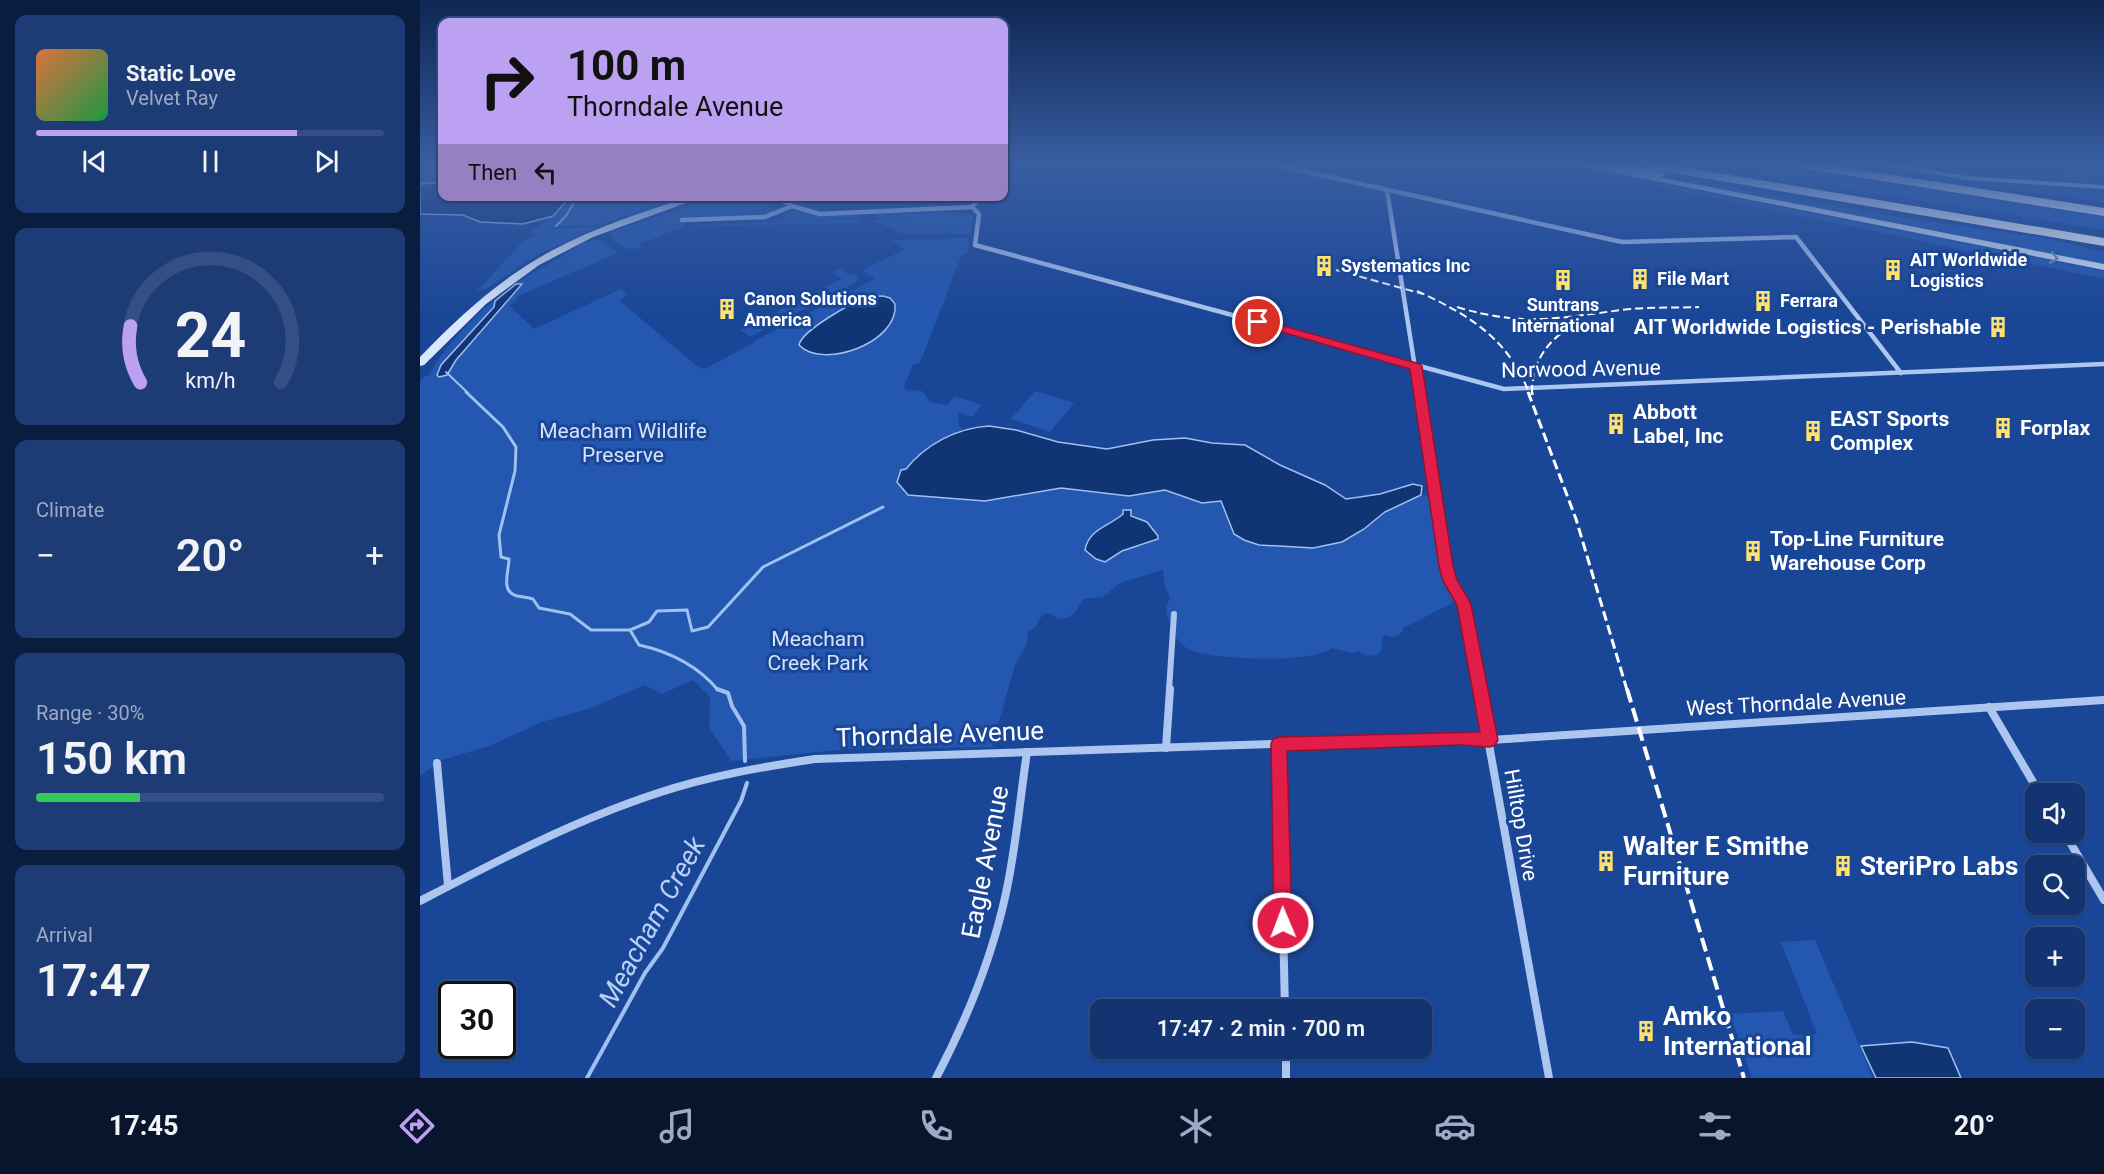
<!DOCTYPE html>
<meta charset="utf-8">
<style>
body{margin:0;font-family:Roboto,sans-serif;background:#1d3c76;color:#f1f3f6;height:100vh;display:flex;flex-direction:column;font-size:22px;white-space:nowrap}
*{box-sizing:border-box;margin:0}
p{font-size:20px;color:#9daac3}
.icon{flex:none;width:33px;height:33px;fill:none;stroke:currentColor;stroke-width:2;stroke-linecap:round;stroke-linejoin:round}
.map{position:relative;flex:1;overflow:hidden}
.panel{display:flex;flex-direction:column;gap:15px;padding:15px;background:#0b1d3e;width:420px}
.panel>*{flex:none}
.top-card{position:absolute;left:18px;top:18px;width:570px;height:183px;border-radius:12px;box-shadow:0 2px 4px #0004,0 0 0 2px #334f84;background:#bca0f2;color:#111;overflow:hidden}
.fabs{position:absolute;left:1605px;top:783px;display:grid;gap:12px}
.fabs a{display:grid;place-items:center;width:60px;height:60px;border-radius:12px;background:#143471;box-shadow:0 2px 4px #0004,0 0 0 2px #334f84;font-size:30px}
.speed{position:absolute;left:18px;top:981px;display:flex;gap:12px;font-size:30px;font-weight:700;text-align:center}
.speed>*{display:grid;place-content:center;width:78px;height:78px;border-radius:50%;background:#143471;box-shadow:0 2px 4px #0004,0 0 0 2px #334f84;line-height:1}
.speed .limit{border:3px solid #111;border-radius:9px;background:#fff;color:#111}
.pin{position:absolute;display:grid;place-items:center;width:51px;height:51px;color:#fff;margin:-26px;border:3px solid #fff;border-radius:50%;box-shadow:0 2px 6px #0007}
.me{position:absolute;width:66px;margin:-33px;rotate:359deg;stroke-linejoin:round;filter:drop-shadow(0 0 4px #0008)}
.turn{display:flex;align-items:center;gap:21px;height:126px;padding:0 30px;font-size:27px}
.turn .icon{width:78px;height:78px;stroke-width:2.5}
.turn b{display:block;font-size:42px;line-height:51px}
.then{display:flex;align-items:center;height:57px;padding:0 30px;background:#0003;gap:12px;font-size:22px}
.big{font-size:45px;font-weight:600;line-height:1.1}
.panel .card{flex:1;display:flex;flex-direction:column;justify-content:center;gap:9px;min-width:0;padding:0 21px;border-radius:12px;background:#1d3c76}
.panel .dial{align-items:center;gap:0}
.dial svg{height:156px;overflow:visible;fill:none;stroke:#334f84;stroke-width:7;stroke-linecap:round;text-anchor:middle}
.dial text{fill:#f1f3f6;stroke:none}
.song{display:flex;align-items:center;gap:18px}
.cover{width:72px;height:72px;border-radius:9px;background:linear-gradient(135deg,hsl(20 70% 55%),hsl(140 70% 35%))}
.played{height:6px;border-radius:3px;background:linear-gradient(90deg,#bca0f2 75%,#334f84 75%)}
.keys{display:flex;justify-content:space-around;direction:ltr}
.heat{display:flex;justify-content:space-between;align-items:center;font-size:33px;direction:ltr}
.charge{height:9px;border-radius:4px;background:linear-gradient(90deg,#34c759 30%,#334f84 0)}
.trip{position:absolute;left:670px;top:999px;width:342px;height:60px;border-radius:12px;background:#143471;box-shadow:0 2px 4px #0004,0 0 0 2px #334f84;font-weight:600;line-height:60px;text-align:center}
.tab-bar{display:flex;height:96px;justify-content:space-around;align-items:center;background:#08152d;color:#9daac3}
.tab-bar .icon{width:42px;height:42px}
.tab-bar .selected{color:#bca0f2}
.tab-bar b{font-size:27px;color:#f1f3f6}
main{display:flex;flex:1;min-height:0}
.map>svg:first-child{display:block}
.green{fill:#2357b0;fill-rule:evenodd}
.water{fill:#113474;stroke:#a0c0f2;stroke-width:1.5}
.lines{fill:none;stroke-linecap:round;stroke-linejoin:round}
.stream-far2{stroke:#a0c0f2;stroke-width:2}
.stream-far1{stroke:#a0c0f2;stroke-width:3}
.stream{stroke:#a0c0f2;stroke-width:4}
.minor-far2{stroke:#adc6f0;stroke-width:4.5}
.minor-far1{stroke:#adc6f0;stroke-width:6}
.minor{stroke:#adc6f0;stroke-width:8}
.secondary{fill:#dbe7fb;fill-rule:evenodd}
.motorway{fill:#fff;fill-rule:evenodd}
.rail-far2{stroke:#fff;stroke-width:2;stroke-dasharray:8 4;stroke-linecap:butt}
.rail-far1{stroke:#fff;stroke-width:3;stroke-dasharray:10 4.5;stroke-linecap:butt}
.rail{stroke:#fff;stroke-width:4;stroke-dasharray:14 6;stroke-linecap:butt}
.oneway{stroke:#718ec4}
.route{fill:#e11d48;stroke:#92132f;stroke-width:1.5}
.labels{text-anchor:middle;stroke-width:6;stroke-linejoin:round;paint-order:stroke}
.far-poi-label{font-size:18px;font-weight:bold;fill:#fff;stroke:#1a4697;text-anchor:start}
.poi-label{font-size:21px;font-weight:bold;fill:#fff;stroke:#1a4697;text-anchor:start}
.street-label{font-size:21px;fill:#fff;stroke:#1a4697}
.park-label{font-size:21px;fill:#d4e3fb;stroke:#1a4697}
.near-street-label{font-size:26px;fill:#fff;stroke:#1a4697}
.near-poi-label{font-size:26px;font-weight:bold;fill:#fff;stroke:#1a4697;text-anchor:start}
.near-water-label{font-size:27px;font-style:italic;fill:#bad1f7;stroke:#1a4697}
</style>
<main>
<section class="panel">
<div class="card">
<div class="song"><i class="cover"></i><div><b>Static Love</b><p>Velvet Ray</p></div></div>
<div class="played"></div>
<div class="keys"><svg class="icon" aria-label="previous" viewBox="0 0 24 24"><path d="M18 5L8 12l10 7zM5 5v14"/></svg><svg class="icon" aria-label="pause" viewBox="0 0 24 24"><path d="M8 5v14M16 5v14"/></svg><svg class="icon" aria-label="next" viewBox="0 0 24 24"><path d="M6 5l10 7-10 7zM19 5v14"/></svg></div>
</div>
<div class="card dial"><svg viewBox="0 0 100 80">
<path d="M14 69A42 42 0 1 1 86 69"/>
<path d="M14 69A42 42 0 0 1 9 40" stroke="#bca0f2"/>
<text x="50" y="56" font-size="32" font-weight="700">24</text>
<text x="50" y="72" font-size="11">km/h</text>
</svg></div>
<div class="card"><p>Climate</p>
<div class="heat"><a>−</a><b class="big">20°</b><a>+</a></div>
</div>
<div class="card"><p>Range · 30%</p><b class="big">150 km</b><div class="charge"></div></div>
<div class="card"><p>Arrival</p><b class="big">17:47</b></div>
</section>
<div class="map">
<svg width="1684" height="1078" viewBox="0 0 1684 1078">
<rect width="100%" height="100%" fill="#1a4697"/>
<!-- green -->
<g class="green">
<polygon points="0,165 22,165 22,182 0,184"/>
<polygon points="1136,165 1150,165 1684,271 1684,279"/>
<polygon points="1177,165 1474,216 1632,239 1684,252 1684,265"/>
<polygon points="1285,165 1350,165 1684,216 1684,230"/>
<polygon points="1421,165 1455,165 1539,179 1684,190 1684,202"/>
<polygon points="1482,165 1505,165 1571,173 1684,170 1684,184 1540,174"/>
<polygon points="150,197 260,197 180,225 140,226 132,229 180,226 121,253 66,289 57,291 105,239 117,235 110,232 133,216"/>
<path d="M296,197H334L356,212L347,214L262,218L260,222L264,223L265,226L219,244L220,247C207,253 199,245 190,235L193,231Z"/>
<polygon points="373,211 402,215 437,215 440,218 362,221 364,216 363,215"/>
<polygon points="539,212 539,216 550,215 541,215 541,212 553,215 551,234 483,234 452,220 487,217 453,218 458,214"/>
<polygon points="441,219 438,223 276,226 276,225"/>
<path d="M547,238L550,244L547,254H542L500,363L493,364L484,387L486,390L502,391L510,402L527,405L535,396L562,405L552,417L538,412L539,426L543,429C522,440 501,451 486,470L520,497L545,500L565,501L641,488L709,496L745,490L774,500L791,503L801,501C806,510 806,523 813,530C825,543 837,545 854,546C889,550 910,545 942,530C963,520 984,490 1010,496L1021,565L1036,597C1030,608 1024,606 1016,611C1005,617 996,623 984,627L980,634L973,637L965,635L962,638L961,651L957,655L947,656L938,651L932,653L912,648C892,664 794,660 770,650C765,648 760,642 756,638V623L748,620L746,608L750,597L745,587L743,570L700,583L683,597L664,599C656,609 655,619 638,619L631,614L626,613L619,619L616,627L608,632L606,645L595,665L572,747L427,749L311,761L289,727L290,697L273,680L242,694L225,685L171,708L122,722L69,746L22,760L0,776V381L5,376L10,375C15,358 59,309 75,301L74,307L21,365L17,374L81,310L101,285L96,284L98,282L162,244C181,236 182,241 197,253L96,297L97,300L89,305L114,329L201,289L208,295L199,300L278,367L285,369L335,342L334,341L455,279L443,270L485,249L472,240ZM463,296L470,298L475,312C459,348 429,354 393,353L383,337L390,331L446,297ZM703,510L733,527L725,545L712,547L694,557L670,538C679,528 692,523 703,514Z"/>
<polygon points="419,268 431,276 436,274 438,279 433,284 330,337 321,330 421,279 412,272"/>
<polygon points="615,391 654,403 630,432 591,419"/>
<polygon points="1395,940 1453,1078 1332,1078 1310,1014 1363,1011 1373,1035 1397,1034 1361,942"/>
</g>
<!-- water -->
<g class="water">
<polygon points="22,182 22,196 150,197 133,216 103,224 60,222 43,215 0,214 0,184"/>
<polygon points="96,284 102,284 36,360 27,375 19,377 17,375 21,365 74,307 75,301"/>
<path d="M463,296L470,298L475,304C479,343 402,370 379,345C382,330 433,302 448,297C452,296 458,296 463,296Z"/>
<path d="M569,426L596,430L638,442L687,449L733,440L765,438L792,443L825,445L860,465L905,485L926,499L960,494L993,484L1002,486L1001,495L965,512L944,529L922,542L893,548L839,545L824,540L814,534L801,501L782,503L745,490L709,496L641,488L565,501L488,495L477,482L481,470L486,469C506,444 537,428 569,426Z"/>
<path d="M703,510H711V516L727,522L738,536V539L702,551L685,562L676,559L665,550C669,529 688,527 703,514Z"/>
<polygon points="1492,1042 1528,1048 1541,1078 1456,1078 1441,1046"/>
</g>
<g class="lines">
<!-- stream-far2 -->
<g class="stream-far2">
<polyline points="0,184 22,182"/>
<polyline points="136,226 146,216 158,196"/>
<polyline points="26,372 48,393"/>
</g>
<!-- stream-far1 -->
<g class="stream-far1">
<path d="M46,392L83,427L96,447L95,471L79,535L81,557L89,559C89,571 80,592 97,596C103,597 107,597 113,599L119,608L150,614L171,630H210L219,645C251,652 277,665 298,690"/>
<polyline points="210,630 229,622 237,611 267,610 272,631 288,627 343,567 463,507"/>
</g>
<!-- stream -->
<g class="stream">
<polyline points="297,689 308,693 312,706 324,726 325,761"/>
<polyline points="167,1078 225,973 243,948 321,801 327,783"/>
</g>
<!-- minor-far2 -->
<g class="minor-far2">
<polyline points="856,165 1202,242 1376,237 1481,373"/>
<polyline points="967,190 999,393"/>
<polyline points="355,196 372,206 400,214 552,207"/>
<polyline points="552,207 559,214 555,245 1084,389 1684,364"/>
<polyline points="552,207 561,196"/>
<polyline points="262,220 345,217 372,206"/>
</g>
<!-- minor-far1 -->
<g class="minor-far1">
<polyline points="999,392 1026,566 1030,581 1044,604 1059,690"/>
<polyline points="749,690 754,614"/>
</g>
<!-- minor -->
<g class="minor">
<polyline points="1059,689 1129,1078"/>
<polyline points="1569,707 1620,794"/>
<polyline points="859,744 865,1010"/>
<polyline points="746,748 750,689"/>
<polyline points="17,763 28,886"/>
<polyline points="1644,832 1684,900"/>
<path d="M0,901C77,861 155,820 238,793C289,776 342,767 395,759L1040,738L1070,740L1684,700"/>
<polyline points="866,1048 866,1078"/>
<path d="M516,1078C547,1019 572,958 586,893C596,847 600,799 607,752"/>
</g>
<!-- secondary -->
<g class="secondary">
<polygon points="1161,165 1177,165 1684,264 1684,270 1165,167"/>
<polygon points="1465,165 1483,165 1548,176 1684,185 1684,189 1548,180 1469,167"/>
<path d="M271,196H285L173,237L119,265L66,304L4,365L0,366V357C39,316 81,278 131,251C175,227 224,212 271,196Z"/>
</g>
<!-- motorway -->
<g class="motorway">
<polygon points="1187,165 1211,165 1228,168 1224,165 1251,165 1684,238 1684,246 1236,170 1246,174 1240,178 1193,169"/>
<polygon points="1380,165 1408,165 1684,208 1684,216 1386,169"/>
</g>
<!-- rail-far2 -->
<g class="rail-far2">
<polyline points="916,270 1003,294"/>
<path d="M997,291C1049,315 1088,338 1109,393"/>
<path d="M1037,307C1106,328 1142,317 1210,309C1233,307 1256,308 1279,307"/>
<path d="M1112,393C1112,358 1131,336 1161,321"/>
</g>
<!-- rail-far1 -->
<g class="rail-far1">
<polyline points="1108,392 1156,519 1207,690"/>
<polyline points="1112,392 1112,395"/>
</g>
<!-- rail -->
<polyline class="rail" points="1207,689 1324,1078"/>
</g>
<!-- one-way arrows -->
<defs><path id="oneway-chevron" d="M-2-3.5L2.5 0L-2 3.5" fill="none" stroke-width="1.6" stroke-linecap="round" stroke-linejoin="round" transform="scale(1.5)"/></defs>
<use class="oneway" href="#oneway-chevron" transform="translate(1634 258) rotate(11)"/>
<!-- sky -->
<linearGradient id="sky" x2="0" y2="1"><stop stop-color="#0e2653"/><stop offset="0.52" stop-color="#385da1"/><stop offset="1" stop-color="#385da1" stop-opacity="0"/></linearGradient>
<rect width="1684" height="316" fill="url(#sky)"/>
<!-- route -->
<polygon class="route" points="838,319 1000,364 1002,366 1033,566 1037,580 1051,604 1078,740 1075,745 1070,747 1040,745 867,751 872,923 869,930 863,932 856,930 854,923 851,744 853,739 859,737 1060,732 1037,605 1023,581 1019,566 990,369 834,324 832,322"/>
<!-- icons -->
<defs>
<symbol id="building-bare" viewBox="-9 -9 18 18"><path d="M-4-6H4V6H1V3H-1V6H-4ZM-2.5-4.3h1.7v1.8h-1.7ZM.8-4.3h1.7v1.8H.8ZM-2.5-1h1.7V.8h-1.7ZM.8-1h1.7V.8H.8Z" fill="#ffe16d" stroke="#1a4697" stroke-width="2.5" paint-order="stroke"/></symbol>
</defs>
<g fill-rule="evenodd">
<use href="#building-bare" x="889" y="251" width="30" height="30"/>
<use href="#building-bare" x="1458" y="255" width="30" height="30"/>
<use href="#building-bare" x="1205" y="264" width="30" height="30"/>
<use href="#building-bare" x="1128" y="265" width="30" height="30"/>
<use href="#building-bare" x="1328" y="286" width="30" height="30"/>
<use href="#building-bare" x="292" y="294" width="30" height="30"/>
<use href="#building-bare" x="1563" y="312" width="30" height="30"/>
<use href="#building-bare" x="1181" y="409" width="30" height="30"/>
<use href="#building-bare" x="1568" y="413" width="30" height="30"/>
<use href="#building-bare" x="1378" y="416" width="30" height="30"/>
<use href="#building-bare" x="1318" y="536" width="30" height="30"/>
<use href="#building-bare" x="1171" y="846" width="30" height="30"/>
<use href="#building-bare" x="1408" y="851" width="30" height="30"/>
<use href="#building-bare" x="1211" y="1016" width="30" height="30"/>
</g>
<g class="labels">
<!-- far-poi labels -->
<g class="far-poi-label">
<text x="1490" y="266">AIT Worldwide<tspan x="1490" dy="21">Logistics</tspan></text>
<text x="921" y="272">Systematics Inc</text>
<text x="1237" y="285">File Mart</text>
<text x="324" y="305">Canon Solutions<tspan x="324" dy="21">America</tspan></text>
<text x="1360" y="307">Ferrara</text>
<text x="1143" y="311" text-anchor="middle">Suntrans<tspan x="1143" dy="21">International</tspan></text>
</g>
<!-- poi labels -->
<g class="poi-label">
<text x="1561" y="334" text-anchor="end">AIT Worldwide Logistics - Perishable</text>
<text x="1213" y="419">Abbott<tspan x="1213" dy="24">Label, Inc</tspan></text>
<text x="1410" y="426">EAST Sports<tspan x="1410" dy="24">Complex</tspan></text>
<text x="1600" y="435">Forplax</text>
<text x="1350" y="546">Top-Line Furniture<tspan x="1350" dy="24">Warehouse Corp</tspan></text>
</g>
<!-- street labels -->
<g class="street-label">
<text transform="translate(1161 369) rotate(-1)" y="7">Norwood Avenue</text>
<text transform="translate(1376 703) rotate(-3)" y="7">West Thorndale Avenue</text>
<text transform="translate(1101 825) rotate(80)" y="7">Hilltop Drive</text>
</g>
<!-- park labels -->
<g class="park-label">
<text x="203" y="438">Meacham Wildlife<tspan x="203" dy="24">Preserve</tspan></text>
<text x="398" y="646">Meacham<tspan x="398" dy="24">Creek Park</tspan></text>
</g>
<!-- near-street labels -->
<g class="near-street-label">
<text transform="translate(520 734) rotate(-2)" y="9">Thorndale Avenue</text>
<text transform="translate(565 862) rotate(-79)" y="9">Eagle Avenue</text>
</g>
<!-- near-poi labels -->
<g class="near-poi-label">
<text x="1203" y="855">Walter E Smithe<tspan x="1203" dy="30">Furniture</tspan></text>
<text x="1440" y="875">SteriPro Labs</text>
<text x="1243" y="1025">Amko<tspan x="1243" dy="30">International</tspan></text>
</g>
<!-- near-water labels -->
<g class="near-water-label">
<text transform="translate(232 922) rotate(-61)" y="9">Meacham Creek</text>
</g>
</g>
</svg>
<div class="fabs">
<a><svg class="icon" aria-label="sound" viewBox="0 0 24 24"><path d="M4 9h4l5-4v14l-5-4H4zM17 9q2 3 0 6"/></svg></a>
<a><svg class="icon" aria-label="search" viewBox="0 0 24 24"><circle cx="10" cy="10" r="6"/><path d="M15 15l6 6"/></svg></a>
<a>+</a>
<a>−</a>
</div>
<div class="speed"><div class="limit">30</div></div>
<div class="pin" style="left:838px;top:322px;background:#d93025"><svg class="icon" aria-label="arrive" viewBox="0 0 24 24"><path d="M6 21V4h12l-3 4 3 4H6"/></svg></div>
<svg class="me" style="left:863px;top:923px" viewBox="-20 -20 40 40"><circle r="17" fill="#e11d48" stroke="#fff" stroke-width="3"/><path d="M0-11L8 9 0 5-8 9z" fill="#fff"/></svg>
<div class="trip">17:47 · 2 min · 700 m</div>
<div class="top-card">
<div class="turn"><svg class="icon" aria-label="right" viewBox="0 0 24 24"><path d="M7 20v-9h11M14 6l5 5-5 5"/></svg><div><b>100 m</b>Thorndale Avenue</div></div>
<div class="then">Then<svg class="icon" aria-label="left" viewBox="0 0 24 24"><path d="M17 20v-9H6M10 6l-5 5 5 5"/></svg></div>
</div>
</div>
</main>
<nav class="tab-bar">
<b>17:45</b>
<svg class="icon selected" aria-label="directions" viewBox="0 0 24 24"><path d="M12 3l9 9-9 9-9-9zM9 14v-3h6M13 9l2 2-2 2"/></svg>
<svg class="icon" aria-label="music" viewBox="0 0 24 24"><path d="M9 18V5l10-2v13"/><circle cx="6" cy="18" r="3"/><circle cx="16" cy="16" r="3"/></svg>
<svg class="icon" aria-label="phone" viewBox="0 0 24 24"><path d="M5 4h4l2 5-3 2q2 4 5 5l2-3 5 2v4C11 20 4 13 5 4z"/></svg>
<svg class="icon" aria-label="climate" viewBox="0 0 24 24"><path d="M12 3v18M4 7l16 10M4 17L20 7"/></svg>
<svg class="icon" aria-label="car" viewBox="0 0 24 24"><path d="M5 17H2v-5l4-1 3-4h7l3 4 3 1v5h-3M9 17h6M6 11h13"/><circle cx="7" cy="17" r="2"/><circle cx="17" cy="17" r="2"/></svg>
<svg class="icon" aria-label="filters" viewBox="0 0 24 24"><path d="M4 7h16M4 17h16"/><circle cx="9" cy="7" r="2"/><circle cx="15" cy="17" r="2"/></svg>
<b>20°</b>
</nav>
